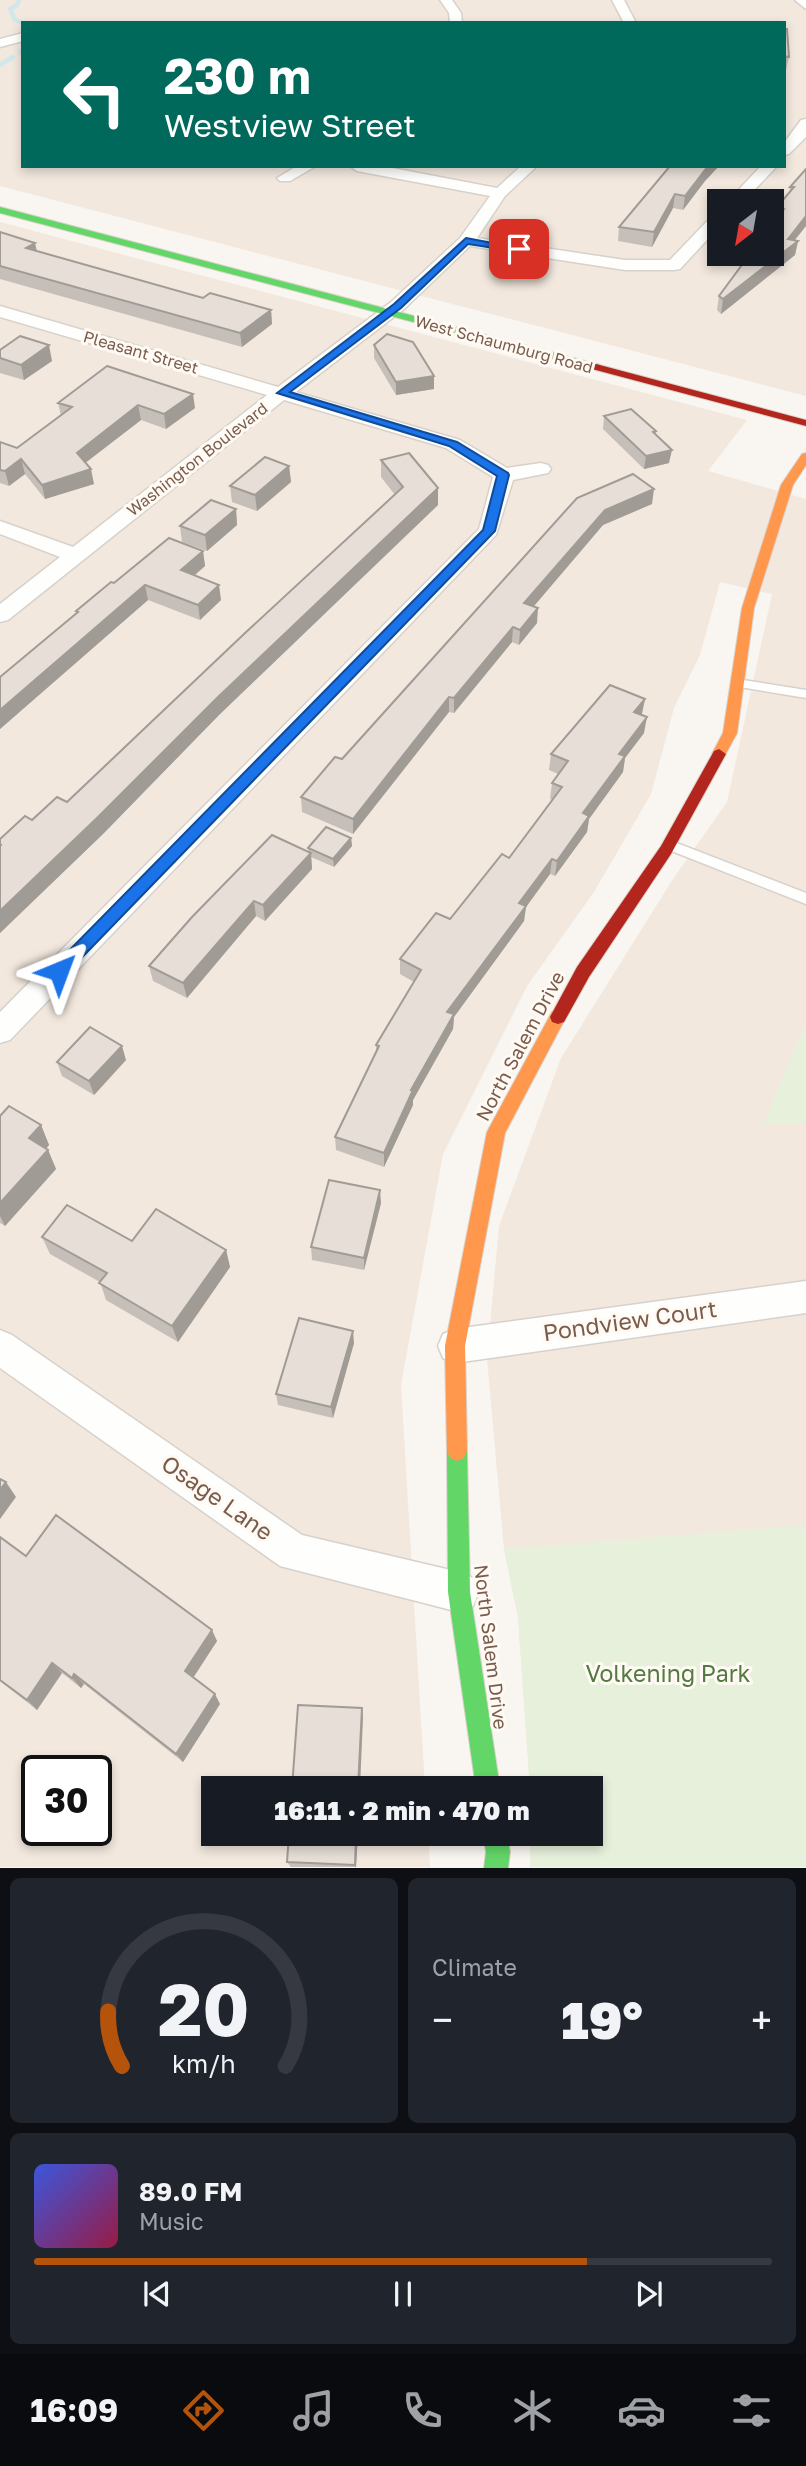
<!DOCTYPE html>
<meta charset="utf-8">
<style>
body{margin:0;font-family:"Golos Text",sans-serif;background:#20242c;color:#f1f3f6;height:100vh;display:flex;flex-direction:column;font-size:26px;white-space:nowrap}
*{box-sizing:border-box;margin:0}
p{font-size:23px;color:#9ea1a6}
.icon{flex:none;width:38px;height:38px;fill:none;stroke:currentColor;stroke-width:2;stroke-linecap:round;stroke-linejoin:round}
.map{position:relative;height:1868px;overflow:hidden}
.details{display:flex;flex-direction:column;gap:10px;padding:10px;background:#0d0f14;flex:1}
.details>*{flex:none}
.hud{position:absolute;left:21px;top:21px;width:765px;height:147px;border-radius:0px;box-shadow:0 4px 10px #0003;background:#00695c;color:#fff;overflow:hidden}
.needle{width:46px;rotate:211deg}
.fabs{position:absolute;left:707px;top:189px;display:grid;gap:14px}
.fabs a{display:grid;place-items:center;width:77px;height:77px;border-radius:0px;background:#171b24;box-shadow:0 4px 10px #0003;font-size:35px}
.speed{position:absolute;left:21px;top:1755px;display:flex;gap:14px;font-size:35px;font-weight:700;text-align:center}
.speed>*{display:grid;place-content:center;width:91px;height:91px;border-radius:50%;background:#171b24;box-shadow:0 4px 10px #0003;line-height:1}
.speed .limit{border:4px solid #111;border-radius:10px;background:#fff;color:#111}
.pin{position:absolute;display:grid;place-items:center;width:60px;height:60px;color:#fff;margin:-30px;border-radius:14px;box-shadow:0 4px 10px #0006}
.me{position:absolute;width:77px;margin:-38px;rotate:44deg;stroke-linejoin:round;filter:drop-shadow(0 0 5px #0008)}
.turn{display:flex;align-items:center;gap:24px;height:147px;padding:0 28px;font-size:32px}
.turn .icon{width:91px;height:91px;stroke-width:2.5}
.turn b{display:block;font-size:49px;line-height:60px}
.big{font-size:52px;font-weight:800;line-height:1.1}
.details .widget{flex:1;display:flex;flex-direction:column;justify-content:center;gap:10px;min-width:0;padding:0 24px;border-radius:10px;background:#20242c}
.details .dial{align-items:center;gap:0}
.dial svg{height:182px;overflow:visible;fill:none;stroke:#363941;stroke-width:7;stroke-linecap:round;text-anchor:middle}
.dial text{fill:#f1f3f6;stroke:none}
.song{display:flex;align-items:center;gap:21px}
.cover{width:84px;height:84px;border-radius:10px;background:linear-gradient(135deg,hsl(230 70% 55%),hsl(340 70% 35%))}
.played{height:7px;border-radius:4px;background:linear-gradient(90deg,#b45309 75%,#363941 75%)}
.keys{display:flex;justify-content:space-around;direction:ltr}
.heat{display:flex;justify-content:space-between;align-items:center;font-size:38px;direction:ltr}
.details .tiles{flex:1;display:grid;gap:10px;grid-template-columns:1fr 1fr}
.widget:last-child{grid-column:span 2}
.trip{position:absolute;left:201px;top:1776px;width:402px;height:70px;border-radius:0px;background:#171b24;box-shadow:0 4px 10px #0003;font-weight:800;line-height:70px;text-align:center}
.tabs{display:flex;height:112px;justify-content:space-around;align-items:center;background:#090b0e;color:#9ea1a6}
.tabs .icon{width:49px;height:49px}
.tabs .on{color:#b45309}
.tabs b{font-size:32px;color:#f1f3f6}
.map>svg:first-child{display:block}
.residential{fill:#f2e8de;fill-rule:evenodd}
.green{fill:#e7f0db}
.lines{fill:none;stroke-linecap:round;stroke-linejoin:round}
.stream{stroke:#d0e8ea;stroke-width:4.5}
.lane-casing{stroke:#d7d1cb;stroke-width:3}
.street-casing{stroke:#d7d1cb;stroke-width:3}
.fast-casing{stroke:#d9d2cb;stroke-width:2}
.slow-casing{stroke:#d9d2cb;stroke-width:2}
.jam-casing{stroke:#d9d2cb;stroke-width:2}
.lane{fill:#fefefd;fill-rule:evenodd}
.street{fill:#fefefd;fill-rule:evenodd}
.fast{fill:#63d668;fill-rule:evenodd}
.slow{fill:#ff974d;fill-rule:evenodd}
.jam{fill:#b3261e;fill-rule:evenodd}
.wall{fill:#c6bfb9}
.shaded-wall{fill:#a19b96}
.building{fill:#e6ded7;stroke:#a19b96;stroke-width:2}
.route{fill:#1a73e8;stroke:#114b97;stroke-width:2}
.labels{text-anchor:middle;stroke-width:6;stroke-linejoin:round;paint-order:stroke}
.far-street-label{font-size:16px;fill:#7a5c4d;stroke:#fffaf3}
.street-label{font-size:19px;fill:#7a5c4d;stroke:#fffaf3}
.near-street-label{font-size:23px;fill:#7a5c4d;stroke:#fffaf3}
.near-park-label{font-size:23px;fill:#537a41;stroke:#fffaf3}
</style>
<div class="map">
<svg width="806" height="1868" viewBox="0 0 806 1868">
<rect width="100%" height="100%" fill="#f9f5f0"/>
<!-- residential -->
<g class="residential">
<path d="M0,0H806V396L0,186ZM23,23H784V166H23ZM719,201H772V254H719Z"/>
<path d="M0,222L747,420L708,471L806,499V1024L764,1123H806V1867H530V1834H592V1788H530L518,1617L504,1549L487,1358L499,1226L561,1058L673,879L727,802L772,594L720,582L700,655L674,708L651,794L594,892L527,986L443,1154L401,1385L425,1788H214V1834H428L430,1867H0ZM37,1771H96V1830H37Z"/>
</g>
<!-- green -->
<g class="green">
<polygon points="806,1024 806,1123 763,1123"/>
<polygon points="806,1525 806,1867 530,1867 530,1834 592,1834 592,1788 530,1788 518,1617 504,1549"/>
</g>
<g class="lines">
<!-- stream -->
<g class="stream">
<polyline points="19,0 17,5 10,9 15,20 23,23"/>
<polyline points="20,53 23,49"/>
<polyline points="0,65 13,57"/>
</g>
<defs>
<g id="lane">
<polygon points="737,679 806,690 806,698 733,686 733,680"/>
<polygon points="669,840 806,893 806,904 664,848 662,845"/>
</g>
<g id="street">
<polygon points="440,0 452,0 461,13 462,23 450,23 449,13"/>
<polygon points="612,0 624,0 636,23 624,23"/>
<polygon points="795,0 806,0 806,9"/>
<polygon points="23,33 23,41 0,47 0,39"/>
<polygon points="806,119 806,137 789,154 784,155 784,143 801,120"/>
<polygon points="297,166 316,166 290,181 280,181 277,178"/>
<polygon points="350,166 382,166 497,188 521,166 537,166 505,196 477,238 625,260 670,260 713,215 719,213 719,227 680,269 674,270 625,270 470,246 403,310 296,392 460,440 507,468 541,463 548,465 551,469 548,473 513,480 496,535 10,1040 0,1043 0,1012 479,529 493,477 446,448 284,400 8,620 0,622 0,604 60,557 0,534 0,521 73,547 267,395 0,317 0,306 278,387 391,302 460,238 490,196 357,171"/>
<polygon points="761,166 777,166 744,201 728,201"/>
<polygon points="806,1281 806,1313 455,1363 443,1358 438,1346 443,1334 455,1329"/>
<polygon points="0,1330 12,1335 302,1535 459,1572 473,1578 479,1592 473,1606 459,1612 280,1566 0,1368"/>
</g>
<g id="fast">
<polygon points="0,207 600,365 601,367 592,369 0,213"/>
<polygon points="457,1441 464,1444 467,1451 470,1592 500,1788 476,1788 448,1592 447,1451 450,1444"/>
<polygon points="483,1834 507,1834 510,1852 508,1868 484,1868 486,1852"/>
</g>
<g id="slow">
<polygon points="806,453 806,465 793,485 754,608 737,733 724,757 714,757 712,754 723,733 742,608 781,485 802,454"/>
<polygon points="558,1010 564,1012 566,1017 505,1133 465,1346 467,1451 464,1458 457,1461 450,1458 447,1451 445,1346 487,1132 552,1012"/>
</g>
<g id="jam">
<polygon points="596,364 806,420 806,426 592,369 592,365"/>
<polygon points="719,749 726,754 671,854 589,977 564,1022 558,1024 552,1022 550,1017 577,967 661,846 714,751"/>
</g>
</defs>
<!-- lane casing -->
<use href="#lane" class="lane-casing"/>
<!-- street casing -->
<use href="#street" class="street-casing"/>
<!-- fast casing -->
<use href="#fast" class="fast-casing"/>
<!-- slow casing -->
<use href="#slow" class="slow-casing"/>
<!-- jam casing -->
<use href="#jam" class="jam-casing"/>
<!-- lane -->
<use href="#lane" class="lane"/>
<!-- street -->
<use href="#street" class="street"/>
<!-- fast -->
<use href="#fast" class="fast"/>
<!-- slow -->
<use href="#slow" class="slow"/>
<!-- jam -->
<use href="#jam" class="jam"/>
</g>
<!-- wall -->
<g class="wall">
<polygon points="784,29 789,57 786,70 784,69"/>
<polygon points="670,166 719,166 705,181 683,210 673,208 652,247 618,241 619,227"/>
<polygon points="806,169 795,240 798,241 795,255 721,314 717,310 719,296 775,221 777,207 789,194 790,187"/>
<polygon points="0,232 37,251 203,298 271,310 272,324 242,347 0,279"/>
<polygon points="374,345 434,376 434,389 396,395 374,358"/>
<polygon points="0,350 52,361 24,380 0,373"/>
<polygon points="58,403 195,408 166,429 141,420 85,463 94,484 45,499 25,474 9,486 0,483 0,442 17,448 61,416"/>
<polygon points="604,416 656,431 656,434 669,463 644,469 603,429"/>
<polygon points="381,460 438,505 219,715 103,834 0,933 0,839 32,820 67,802 395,495 381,477"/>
<polygon points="289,466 291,482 257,511 232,502 230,486"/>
<polygon points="577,498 652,504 603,525 533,607 537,623 519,645 512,642 454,713 449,712 353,834 302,812 301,797 342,759"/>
<polygon points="236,509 237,525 207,551 182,542 180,526"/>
<polygon points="203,551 205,566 194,576 221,600 200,620 148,600 0,729 0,677 76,614 76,611 114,583"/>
<polygon points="642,714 644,733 625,758 623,772 589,819 587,832 555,876 550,874 526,907 524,921 454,1017 453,1029 413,1100 413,1105 384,1167 336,1150 335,1137 376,1052 376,1045 414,982 400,974 400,959 450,919 509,858 553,800 550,799 552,783 558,774 549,770 551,754"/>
<polygon points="351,838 352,846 334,867 311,857 312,869 265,921 256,916 187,998 153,981 149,966 308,852 308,848"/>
<polygon points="126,1060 94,1095 62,1076 57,1062"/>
<polygon points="0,1116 41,1125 49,1145 46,1149 48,1150 56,1169 5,1226 0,1223"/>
<polygon points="381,1203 364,1270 312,1260 311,1247"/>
<polygon points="42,1237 132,1241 226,1250 230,1267 178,1342 106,1300 100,1282 50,1254"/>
<polygon points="354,1343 333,1418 278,1405 276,1394"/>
<polygon points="0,1537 26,1556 217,1641 193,1678 220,1704 183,1762 84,1684 81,1688 62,1673 37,1710 0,1681"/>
<polygon points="358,1834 356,1867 291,1867 287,1862"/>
</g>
<!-- shaded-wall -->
<g class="shaded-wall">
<polygon points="708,166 719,166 705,181 683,210 685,196"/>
<polygon points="675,194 673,208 652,247 654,232"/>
<polygon points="806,216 806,226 787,250 798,241 795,255 721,314 723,299 788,239"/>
<polygon points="35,243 38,256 26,248"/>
<polygon points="271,310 272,324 242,347 240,333"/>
<polygon points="49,345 52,361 24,380 21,365"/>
<polygon points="434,376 434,389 396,395 396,382"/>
<polygon points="193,394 195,408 166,429 164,414"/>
<polygon points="138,405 141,420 80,467 77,453"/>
<polygon points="672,450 669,463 644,469 646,456"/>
<polygon points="21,459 25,474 9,486 5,471"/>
<polygon points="289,466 291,482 257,511 255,495"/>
<polygon points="91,469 94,484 45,499 42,485"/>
<polygon points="438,488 438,505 219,715 103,834 0,933 0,911 217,698"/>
<polygon points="654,489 652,504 603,525 523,619 524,603 605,510"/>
<polygon points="236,509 237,525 207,551 205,535"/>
<polygon points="203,551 205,566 183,585 181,570"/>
<polygon points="145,585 148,600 0,729 0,710"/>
<polygon points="219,585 221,600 200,620 198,605"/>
<polygon points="538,608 537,623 519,645 520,630"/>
<polygon points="513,627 512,642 454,713 454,698"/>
<polygon points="449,697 449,712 353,834 353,819"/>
<polygon points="645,699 642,714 632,728 634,712"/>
<polygon points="647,717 644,733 625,758 623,772 589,819 587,832 555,876 557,861 583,813 619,754"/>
<polygon points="351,838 352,846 334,867 333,859"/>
<polygon points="311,853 312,869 265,921 263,905"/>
<polygon points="552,859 550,874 526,907 524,921 454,1017 453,1029 413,1100 413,1105 384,1167 384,1153 411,1090 447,1012 519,903"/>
<polygon points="254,901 256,916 187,998 183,983"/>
<polygon points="122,1046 126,1060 94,1095 89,1081"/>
<polygon points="41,1125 49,1145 38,1158 29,1138"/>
<polygon points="48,1150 56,1169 5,1226 0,1216 0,1203"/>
<polygon points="380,1190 381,1203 364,1270 364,1258"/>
<polygon points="226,1250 230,1267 178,1342 172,1326"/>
<polygon points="353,1331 354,1343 333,1418 331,1407"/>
<polygon points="6,1482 16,1497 0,1519 0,1490"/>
<polygon points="212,1630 217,1641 191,1681 185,1671"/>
<polygon points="52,1663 62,1673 37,1710 27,1700"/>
<polygon points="74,1674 84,1684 81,1688 72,1678"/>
<polygon points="215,1694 220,1704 183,1762 176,1754"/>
<polygon points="362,1708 363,1717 360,1788 358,1788"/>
<polygon points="356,1834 358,1834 356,1867 355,1867"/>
</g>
<!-- building -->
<g class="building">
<polygon points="784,29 787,29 789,57 784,56"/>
<polygon points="670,166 708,166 685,196 675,194 654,232 619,227"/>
<polygon points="806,169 806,216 788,239 798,241 723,299 719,296 750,254 772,254 772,225 784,209 777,207 794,187 790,187"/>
<polygon points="0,232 35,243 26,248 203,298 210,293 271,310 240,333 0,266"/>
<polygon points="387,334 413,342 434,376 396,382 374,345"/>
<polygon points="20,336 49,345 21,365 0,358 0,350"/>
<polygon points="107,366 193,394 164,414 138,405 77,453 91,469 42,485 21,459 5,471 0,470 0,442 17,448 72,407 58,403"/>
<polygon points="631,409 656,431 653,432 672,450 646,456 604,416"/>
<polygon points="409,453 438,488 217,698 98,817 0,911 0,846 1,845 0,844 0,839 25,816 32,820 57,797 67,802 244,634 403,487 381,460"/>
<polygon points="265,457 289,466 255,495 230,486"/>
<polygon points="633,474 654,489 605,510 524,603 538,608 520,630 513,627 454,698 449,697 353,819 301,797 335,757 342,759 577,498"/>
<polygon points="211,500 236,509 205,535 180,526"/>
<polygon points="169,538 203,551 181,570 219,585 198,605 145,585 0,710 0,677 78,612 76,611 111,582 114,583"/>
<polygon points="610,685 645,699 634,712 647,717 619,754 625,756 583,813 589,816 557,861 552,859 519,903 526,906 447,1012 454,1014 411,1090 413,1090 384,1153 335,1137 379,1046 376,1045 421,970 400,959 436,913 450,919 502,854 509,858 562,787 552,783 568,761 551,754"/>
<polygon points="326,827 351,838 333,859 308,848"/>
<polygon points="272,835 311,853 263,905 254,901 183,983 149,966 192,917"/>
<polygon points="90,1027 122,1046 89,1081 57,1062"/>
<polygon points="9,1106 41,1125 29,1138 48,1150 0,1203 0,1116"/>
<polygon points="329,1180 380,1190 364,1258 311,1247"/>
<polygon points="67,1205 132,1241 156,1209 226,1250 172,1326 99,1283 107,1273 42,1237"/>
<polygon points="299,1318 353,1331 331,1407 276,1394"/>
<polygon points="0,1479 6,1482 0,1490"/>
<polygon points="56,1515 212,1630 185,1671 215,1694 176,1754 74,1674 72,1678 52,1663 27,1700 0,1680 0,1537 26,1556"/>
<polygon points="298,1705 362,1708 358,1788 292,1788"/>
<polygon points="289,1834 356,1834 355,1865 287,1862"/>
</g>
<!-- route -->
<polygon class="route" points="466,238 524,249 519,252 468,244 401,308 290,392 457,442 508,473 509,475 495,531 64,976 53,976 50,971 53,967 483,530 497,476 449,446 277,393 394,304"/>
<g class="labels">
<!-- far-street labels -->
<g class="far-street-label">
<text transform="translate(504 344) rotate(15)" y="6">West Schaumburg Road</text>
<text transform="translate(141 352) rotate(16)" y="6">Pleasant Street</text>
<text transform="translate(197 459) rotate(-38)" y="6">Washington Boulevard</text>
</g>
<!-- street labels -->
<g class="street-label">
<text transform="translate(520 1046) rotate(-62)" y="7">North Salem Drive</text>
<text transform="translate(491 1647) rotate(83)" y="7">North Salem Drive</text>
</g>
<!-- near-street labels -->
<g class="near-street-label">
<text transform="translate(630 1321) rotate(-8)" y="8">Pondview Court</text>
<text transform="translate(217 1498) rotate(35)" y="8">Osage Lane</text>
</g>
<!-- near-park labels -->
<g class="near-park-label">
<text x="668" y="1682">Volkening Park</text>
</g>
</g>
</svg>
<div class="fabs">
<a><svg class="needle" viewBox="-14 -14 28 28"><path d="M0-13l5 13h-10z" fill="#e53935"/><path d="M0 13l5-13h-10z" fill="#9ea1a6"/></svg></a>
</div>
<div class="speed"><div class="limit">30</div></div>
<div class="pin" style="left:519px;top:249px;background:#d93025"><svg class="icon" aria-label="arrive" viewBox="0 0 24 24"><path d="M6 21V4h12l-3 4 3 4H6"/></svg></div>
<svg class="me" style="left:59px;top:971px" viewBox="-20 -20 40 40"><path d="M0-17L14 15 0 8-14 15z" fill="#1a73e8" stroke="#fff" stroke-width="4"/></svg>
<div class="trip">16:11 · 2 min · 470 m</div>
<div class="hud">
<div class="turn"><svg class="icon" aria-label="left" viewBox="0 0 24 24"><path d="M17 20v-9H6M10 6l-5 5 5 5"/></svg><div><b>230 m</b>Westview Street</div></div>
</div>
</div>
<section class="details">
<div class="tiles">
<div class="widget dial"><svg viewBox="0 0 100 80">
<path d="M14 69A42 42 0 1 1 86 69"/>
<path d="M14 69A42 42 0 0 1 8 45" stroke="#b45309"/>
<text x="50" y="56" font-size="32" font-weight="700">20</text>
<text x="50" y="72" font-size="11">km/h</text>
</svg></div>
<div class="widget"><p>Climate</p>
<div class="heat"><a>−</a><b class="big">19°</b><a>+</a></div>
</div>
<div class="widget">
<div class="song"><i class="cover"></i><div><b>89.0 FM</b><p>Music</p></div></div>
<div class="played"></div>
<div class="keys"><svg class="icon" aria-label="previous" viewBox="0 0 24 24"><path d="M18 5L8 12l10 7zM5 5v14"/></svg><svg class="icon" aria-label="pause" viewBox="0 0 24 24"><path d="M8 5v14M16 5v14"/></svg><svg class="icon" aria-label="next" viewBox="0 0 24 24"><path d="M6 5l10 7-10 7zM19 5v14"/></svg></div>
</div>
</div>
</section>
<nav class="tabs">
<b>16:09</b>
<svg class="icon on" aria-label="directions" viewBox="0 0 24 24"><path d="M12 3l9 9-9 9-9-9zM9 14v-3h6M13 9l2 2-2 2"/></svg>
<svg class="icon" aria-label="music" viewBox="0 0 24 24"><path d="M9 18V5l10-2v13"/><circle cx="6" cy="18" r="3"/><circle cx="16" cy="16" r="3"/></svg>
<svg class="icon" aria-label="phone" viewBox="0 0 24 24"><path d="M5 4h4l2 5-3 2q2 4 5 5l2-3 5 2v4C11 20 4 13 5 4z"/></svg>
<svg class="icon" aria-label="climate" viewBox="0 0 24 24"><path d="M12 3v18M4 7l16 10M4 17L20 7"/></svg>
<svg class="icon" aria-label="car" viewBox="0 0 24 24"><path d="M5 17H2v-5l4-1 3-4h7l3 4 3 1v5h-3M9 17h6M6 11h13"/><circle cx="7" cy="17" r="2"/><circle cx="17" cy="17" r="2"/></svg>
<svg class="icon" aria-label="filters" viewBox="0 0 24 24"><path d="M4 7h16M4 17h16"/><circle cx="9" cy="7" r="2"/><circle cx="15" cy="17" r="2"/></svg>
</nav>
